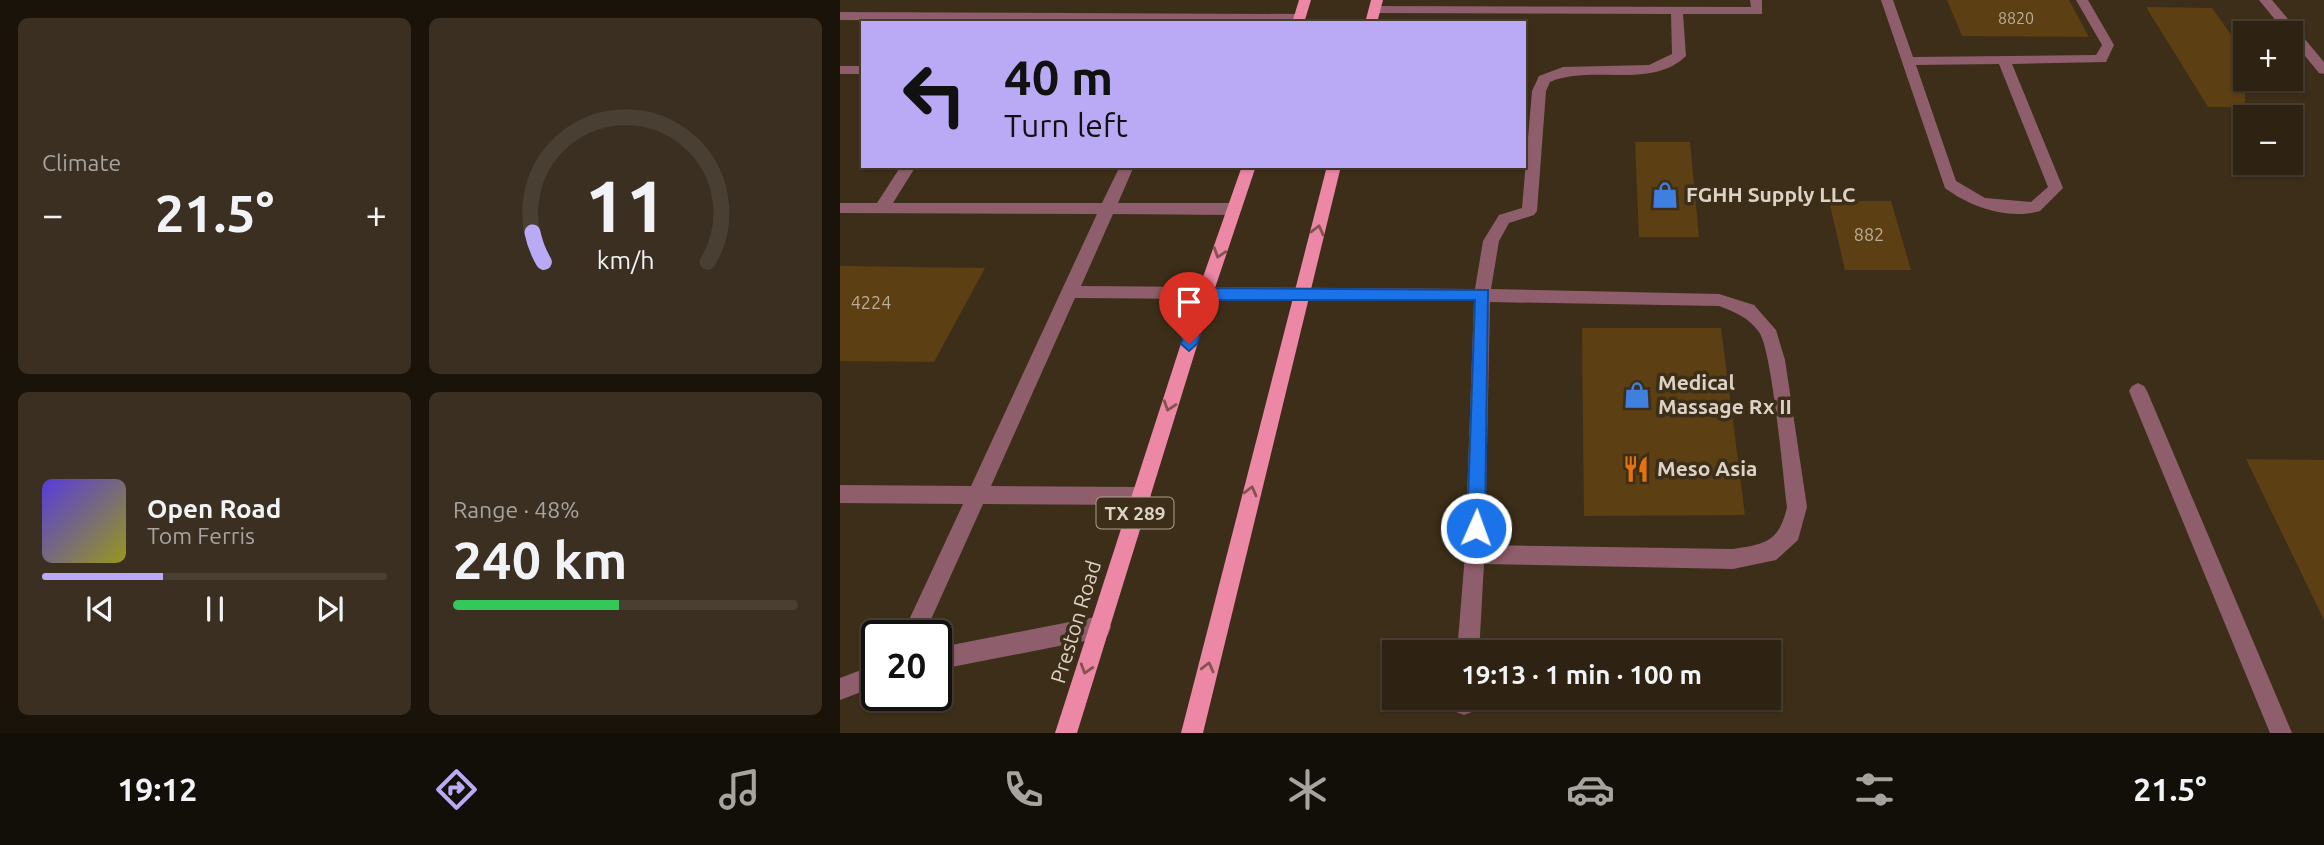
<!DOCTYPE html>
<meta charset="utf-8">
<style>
body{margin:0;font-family:Ubuntu,sans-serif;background:#3a2f21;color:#f1f3f6;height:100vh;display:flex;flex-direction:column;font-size:26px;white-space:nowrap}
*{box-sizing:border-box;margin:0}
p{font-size:23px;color:#a7a4a0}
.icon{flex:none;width:38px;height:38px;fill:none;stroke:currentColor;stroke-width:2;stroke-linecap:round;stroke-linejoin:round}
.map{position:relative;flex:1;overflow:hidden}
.details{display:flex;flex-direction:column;gap:18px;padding:18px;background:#19130a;width:840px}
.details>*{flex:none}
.hud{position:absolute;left:21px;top:21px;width:665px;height:147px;border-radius:0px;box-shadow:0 2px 5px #0004,0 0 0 2px #493f33;background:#baaaf6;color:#111;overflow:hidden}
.controls{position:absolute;left:1393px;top:21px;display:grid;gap:14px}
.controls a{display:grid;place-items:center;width:70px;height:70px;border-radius:0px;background:#2e2213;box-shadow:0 2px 5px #0004,0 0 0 2px #493f33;font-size:35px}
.speed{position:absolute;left:21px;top:620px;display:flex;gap:14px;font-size:35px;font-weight:700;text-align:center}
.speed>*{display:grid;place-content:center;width:91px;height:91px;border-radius:50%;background:#2e2213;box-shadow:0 2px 5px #0004,0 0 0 2px #493f33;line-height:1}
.speed .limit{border:4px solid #111;border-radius:10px;background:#fff;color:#111}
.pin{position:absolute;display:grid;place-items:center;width:60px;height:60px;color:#fff;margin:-72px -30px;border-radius:50% 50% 50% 0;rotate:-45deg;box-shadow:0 0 7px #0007}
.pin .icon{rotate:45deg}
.me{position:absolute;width:77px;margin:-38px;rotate:2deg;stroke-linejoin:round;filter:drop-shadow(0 0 5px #0008)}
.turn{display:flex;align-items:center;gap:24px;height:147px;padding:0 28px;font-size:32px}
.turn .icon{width:91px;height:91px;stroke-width:2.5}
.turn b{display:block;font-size:49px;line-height:60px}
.big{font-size:52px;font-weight:700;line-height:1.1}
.details .tile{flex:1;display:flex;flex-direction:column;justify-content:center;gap:10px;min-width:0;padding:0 24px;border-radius:10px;background:#3a2f21}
.details .dial{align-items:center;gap:0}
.dial svg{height:182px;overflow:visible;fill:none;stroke:#493f33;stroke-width:7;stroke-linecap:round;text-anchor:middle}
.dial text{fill:#f1f3f6;stroke:none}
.song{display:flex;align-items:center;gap:21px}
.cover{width:84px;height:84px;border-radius:10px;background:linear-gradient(135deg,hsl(250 70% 55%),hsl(60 70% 35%))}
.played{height:7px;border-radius:4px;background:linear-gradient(90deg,#baaaf6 35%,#493f33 35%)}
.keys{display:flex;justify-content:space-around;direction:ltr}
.heat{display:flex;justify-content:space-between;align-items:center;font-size:38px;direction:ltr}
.charge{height:10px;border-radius:5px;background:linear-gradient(90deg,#34c759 48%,#493f33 0)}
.details .tiles{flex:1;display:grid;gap:18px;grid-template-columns:repeat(2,1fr)}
.trip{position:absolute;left:542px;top:640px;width:399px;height:70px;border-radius:0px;background:#2e2213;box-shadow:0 2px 5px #0004,0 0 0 2px #493f33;font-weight:700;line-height:70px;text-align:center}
.tabs{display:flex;height:112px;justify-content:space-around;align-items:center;background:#120e08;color:#a7a4a0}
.tabs .icon{width:49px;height:49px}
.tabs .selected{color:#baaaf6}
.tabs b{font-size:32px;color:#f1f3f6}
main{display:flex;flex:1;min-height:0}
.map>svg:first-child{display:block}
.building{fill:#5c3f12}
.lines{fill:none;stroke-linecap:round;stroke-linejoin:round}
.minor{fill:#8f5e6c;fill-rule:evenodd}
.major{fill:#ec87a6;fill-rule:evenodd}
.oneway{stroke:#835251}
.route{fill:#1a73e8;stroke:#114b97;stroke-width:2}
.labels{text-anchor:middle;stroke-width:7;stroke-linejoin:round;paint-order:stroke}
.far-number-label{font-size:16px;fill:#bcad98}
.number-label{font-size:18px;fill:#bcad98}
.shield{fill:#3d2e19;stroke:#aca191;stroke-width:2}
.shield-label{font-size:19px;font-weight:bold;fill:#dcd2c5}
.poi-label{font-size:21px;font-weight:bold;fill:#dcd2c5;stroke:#3d2e19;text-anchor:start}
.street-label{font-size:21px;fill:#dcd2c5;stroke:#3d2e19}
</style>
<main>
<section class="details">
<div class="tiles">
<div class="tile"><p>Climate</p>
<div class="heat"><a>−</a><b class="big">21.5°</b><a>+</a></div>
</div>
<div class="tile dial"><svg viewBox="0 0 100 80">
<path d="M14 69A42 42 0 1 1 86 69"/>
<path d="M14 69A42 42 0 0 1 9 56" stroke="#baaaf6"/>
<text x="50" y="56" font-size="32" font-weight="700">11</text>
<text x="50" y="72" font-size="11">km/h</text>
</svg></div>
<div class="tile">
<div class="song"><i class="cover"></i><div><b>Open Road</b><p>Tom Ferris</p></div></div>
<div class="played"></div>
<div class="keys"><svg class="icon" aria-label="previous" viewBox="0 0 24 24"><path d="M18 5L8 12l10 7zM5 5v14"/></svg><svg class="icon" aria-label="pause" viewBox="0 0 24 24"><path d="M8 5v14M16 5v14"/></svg><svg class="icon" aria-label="next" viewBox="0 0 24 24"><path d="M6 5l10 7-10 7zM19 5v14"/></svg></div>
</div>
<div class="tile"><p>Range · 48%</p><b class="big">240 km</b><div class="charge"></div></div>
</div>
</section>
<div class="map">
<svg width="1484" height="733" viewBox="0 0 1484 733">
<rect width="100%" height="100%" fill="#3d2e19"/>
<!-- building -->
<g class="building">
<polygon points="1107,0 1229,0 1249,37 1122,36"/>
<polygon points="1306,7 1372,8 1405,54 1405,107 1368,107"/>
<polygon points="795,142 850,142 859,237 799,237"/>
<polygon points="989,201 1051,201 1071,270 1005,270"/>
<polygon points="0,266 145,268 94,362 0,361"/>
<polygon points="742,328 881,328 905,515 744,516"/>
<polygon points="1406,459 1484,460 1484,620"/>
</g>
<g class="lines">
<!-- minor -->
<g class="minor">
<path d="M910,0H922V14H843L846,56C811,90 751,64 710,82L706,91L697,211L694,215L669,223L659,241L651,289L879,294L914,305L936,330L945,360L967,507L958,540L936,560L893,569L644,564L639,653H617L625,554L634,301L235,298L151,486L301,487L308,490L311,496L308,502L301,505L143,504L84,635H62L123,504L0,503V485L131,486L257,214L0,213V203H37L61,166H76L53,203H262L280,166H294L278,203H394L402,209L394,215L273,214L241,286L635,289L643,241L659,215L682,208L692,91L699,76L723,67L809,65L832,54L831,14L535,13L529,9L531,6L911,7ZM650,302L879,306C895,312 908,317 919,332C932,350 943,476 947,507C939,542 926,544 893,549L645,545Z"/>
<path d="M1041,0H1053L1073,57L1256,55L1262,45L1236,0H1248L1274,45L1266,62L1172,64L1223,188L1200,211C1168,220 1130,207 1105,188ZM1159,64L1208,187L1191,202L1145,198L1116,181L1076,65Z"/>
<polygon points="1419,0 1432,0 1484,62 1484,74 1479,73 1451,39 1451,33 1446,33"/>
<polygon points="0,12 459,14 465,18 459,22 0,20"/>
<rect x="0" y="66" width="23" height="8"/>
<polygon points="1298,383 1304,386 1307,391 1452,733 1430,733 1289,391 1292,386"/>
<polygon points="260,616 268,619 271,627 268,635 260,638 96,670 96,648"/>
<polygon points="37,664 37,686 0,700 0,678"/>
<polygon points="613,698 635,698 632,712 624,715 616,712"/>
</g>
<!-- major -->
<g class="major">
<polygon points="459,0 471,0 464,23 452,23"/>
<polygon points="531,0 543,0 537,23 525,23"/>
<polygon points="402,166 416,166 373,294 237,733 215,733 357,294"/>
<polygon points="487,166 501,166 363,733 341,733"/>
</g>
</g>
<!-- one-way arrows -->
<defs><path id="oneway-chevron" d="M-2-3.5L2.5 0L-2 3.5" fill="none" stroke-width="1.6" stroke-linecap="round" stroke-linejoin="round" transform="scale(1.75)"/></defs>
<g class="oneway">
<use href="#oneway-chevron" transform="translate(478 230) rotate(-76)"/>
<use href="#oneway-chevron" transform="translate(379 253) rotate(109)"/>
<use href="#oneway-chevron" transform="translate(329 406) rotate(108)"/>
<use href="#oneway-chevron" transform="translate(411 491) rotate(-76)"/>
<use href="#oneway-chevron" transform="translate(368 667) rotate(-76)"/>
<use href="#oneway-chevron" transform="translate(246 669) rotate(107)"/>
</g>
<!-- route -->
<polygon class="route" points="365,288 648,290 645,528 642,534 636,537 629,534 627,528 635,300 371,300 357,344 349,351 341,344 357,294"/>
<!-- icons -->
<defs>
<symbol id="shop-bare" viewBox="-9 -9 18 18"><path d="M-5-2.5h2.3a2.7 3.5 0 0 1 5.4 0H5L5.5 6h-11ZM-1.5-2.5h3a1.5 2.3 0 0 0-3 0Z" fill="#3f7fe0" stroke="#3d2e19" stroke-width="2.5" paint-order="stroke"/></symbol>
<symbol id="restaurant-bare" viewBox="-9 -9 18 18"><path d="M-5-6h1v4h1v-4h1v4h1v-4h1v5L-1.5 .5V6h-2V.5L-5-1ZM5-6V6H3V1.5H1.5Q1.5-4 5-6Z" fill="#e8710a" stroke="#3d2e19" stroke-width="2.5" paint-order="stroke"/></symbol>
</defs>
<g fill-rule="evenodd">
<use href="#shop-bare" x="806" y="176" width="38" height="38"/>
<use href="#shop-bare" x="778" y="376" width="38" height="38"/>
<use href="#restaurant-bare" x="777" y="450" width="38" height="38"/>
</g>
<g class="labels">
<!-- far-number labels -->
<g class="far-number-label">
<text x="1176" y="24">8820</text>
</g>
<!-- number labels -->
<g class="number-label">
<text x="1029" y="241">882</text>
<text x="31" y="309">4224</text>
</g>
<!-- shield labels -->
<rect class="shield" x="256.5" y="497.5" width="77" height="31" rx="5"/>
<g class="shield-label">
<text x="295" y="520">TX 289</text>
</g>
<!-- poi labels -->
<g class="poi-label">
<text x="846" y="202">FGHH Supply LLC</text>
<text x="818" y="390">Medical<tspan x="818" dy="24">Massage Rx II</tspan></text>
<text x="817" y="476">Meso Asia</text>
</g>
<!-- street labels -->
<g class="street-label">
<text transform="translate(236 622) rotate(-73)" y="7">Preston Road</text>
</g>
</g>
</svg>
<div class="controls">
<a>+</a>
<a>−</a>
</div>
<div class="speed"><div class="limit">20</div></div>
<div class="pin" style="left:349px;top:344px;background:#d93025"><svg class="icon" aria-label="arrive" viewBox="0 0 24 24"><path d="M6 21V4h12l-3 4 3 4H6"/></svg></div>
<svg class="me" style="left:636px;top:528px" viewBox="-20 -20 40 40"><circle r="17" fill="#1a73e8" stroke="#fff" stroke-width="3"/><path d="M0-11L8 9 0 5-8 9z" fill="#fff"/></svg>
<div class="trip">19:13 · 1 min · 100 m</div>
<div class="hud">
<div class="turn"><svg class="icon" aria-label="left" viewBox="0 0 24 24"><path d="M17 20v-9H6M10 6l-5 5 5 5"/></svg><div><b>40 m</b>Turn left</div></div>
</div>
</div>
</main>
<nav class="tabs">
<b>19:12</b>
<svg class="icon selected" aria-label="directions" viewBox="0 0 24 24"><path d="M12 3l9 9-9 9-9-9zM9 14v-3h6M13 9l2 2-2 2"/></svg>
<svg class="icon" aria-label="music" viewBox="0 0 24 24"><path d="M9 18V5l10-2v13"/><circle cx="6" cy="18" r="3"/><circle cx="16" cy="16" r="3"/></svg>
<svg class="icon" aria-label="phone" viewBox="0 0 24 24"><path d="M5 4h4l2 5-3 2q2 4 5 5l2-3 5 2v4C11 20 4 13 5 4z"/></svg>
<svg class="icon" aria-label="climate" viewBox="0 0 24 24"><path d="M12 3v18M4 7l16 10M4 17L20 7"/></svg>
<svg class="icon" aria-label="car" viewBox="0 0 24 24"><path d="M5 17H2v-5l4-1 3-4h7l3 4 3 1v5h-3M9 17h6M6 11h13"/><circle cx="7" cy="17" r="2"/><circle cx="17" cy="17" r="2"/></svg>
<svg class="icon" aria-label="filters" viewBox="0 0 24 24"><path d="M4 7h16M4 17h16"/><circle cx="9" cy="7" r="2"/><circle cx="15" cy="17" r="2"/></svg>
<b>21.5°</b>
</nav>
